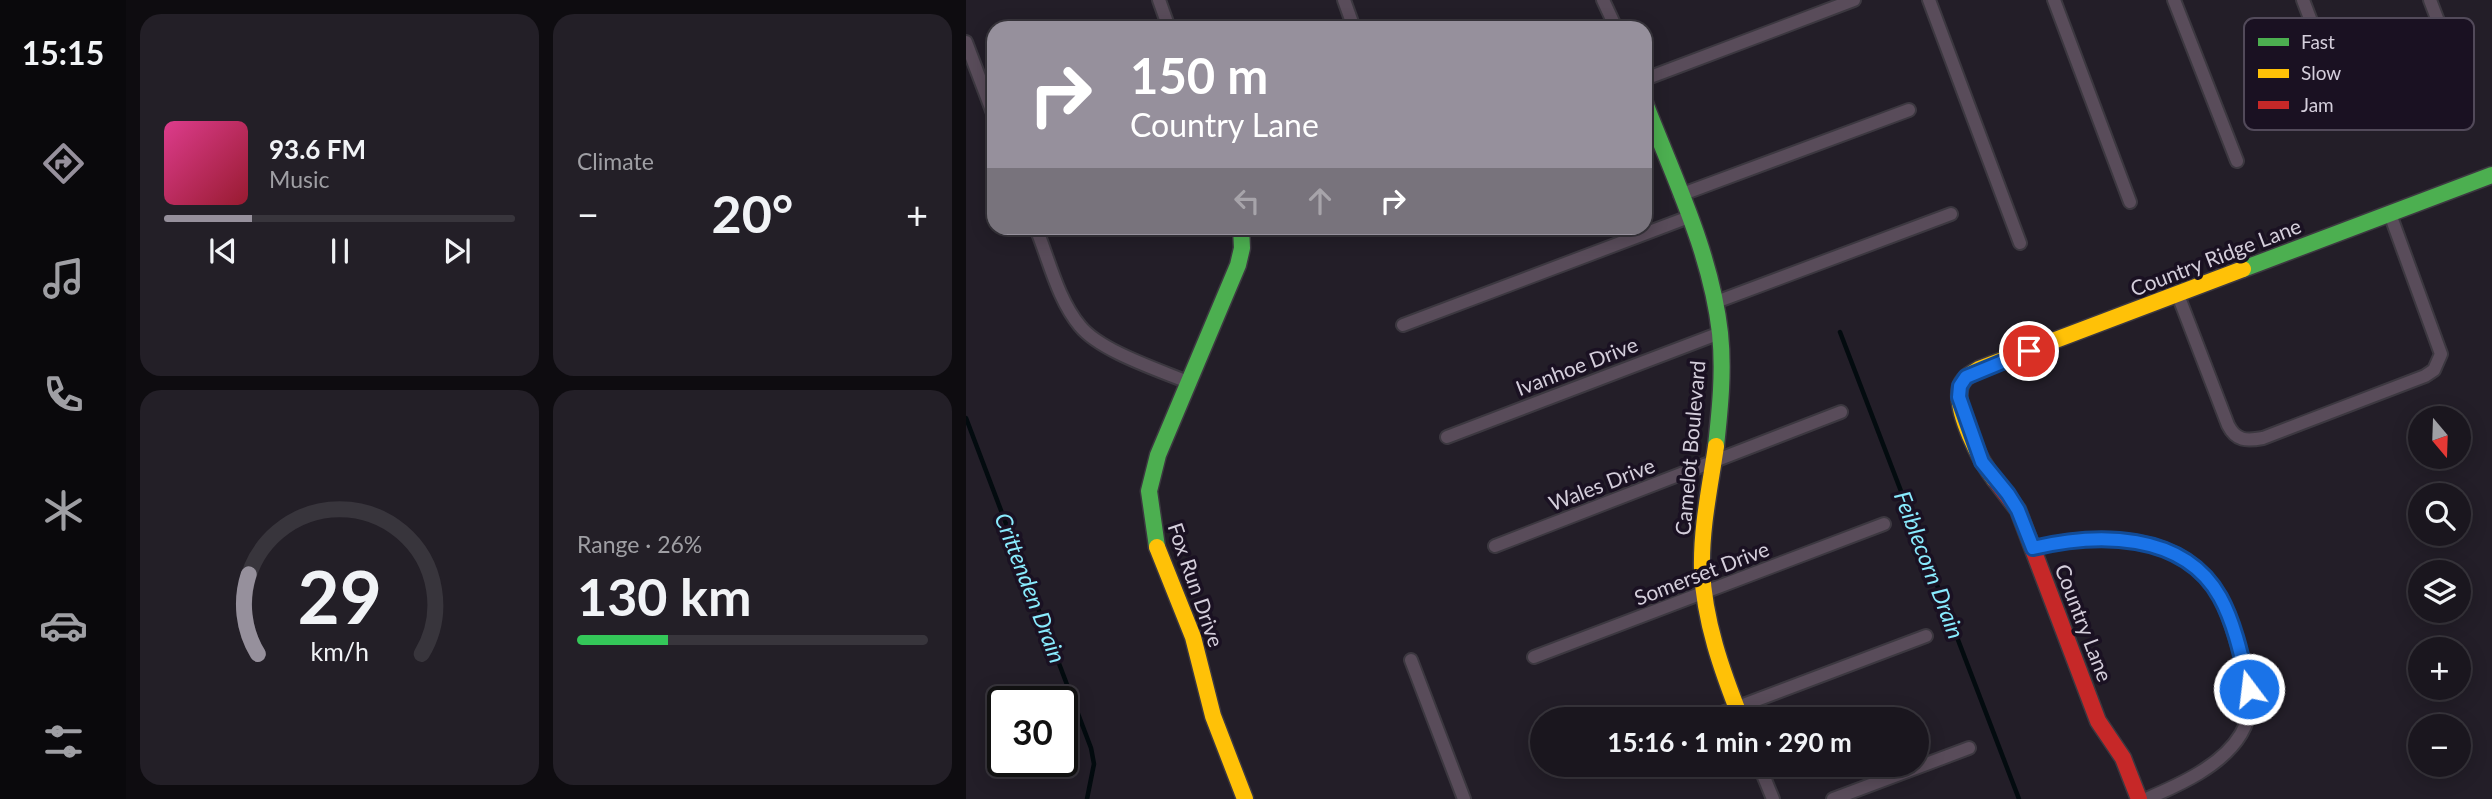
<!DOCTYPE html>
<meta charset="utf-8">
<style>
body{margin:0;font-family:Lato,sans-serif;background:#231f27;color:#f1f3f6;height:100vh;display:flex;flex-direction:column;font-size:26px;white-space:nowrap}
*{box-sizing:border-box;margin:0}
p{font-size:23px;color:#9f9fa4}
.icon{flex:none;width:38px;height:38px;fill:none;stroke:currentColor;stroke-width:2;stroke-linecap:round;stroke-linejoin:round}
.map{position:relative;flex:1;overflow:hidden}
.side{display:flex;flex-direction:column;gap:14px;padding:14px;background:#0e0c10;width:840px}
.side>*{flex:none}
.hud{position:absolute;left:21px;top:21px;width:665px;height:214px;border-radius:21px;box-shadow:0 4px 18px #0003,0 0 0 2px #38353c;background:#96909c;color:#fff;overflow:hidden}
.needle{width:46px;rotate:161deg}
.buttons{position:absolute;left:1442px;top:406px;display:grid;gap:14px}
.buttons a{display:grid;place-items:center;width:63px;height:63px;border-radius:50%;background:#1a161e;box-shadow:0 4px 18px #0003,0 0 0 2px #38353c;font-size:35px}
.speed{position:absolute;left:21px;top:686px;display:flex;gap:14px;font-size:35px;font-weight:700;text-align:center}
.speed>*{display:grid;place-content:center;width:91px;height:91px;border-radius:50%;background:#1a161e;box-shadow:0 4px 18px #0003,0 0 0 2px #38353c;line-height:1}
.speed .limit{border:4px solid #111;border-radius:10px;background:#fff;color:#111}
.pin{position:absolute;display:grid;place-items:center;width:60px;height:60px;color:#fff;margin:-30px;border:4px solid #fff;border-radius:50%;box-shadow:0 2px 7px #0007}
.me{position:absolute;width:77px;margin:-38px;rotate:345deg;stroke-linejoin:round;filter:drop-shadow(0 0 5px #0008)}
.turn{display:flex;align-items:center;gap:24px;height:147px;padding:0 28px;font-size:32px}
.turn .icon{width:91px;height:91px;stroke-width:2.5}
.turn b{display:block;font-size:49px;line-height:60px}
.lanes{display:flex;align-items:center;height:66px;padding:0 28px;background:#0003;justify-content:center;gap:35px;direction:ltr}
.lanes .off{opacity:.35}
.big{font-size:52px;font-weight:700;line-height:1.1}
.side .tile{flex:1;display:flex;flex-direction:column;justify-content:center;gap:10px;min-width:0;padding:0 24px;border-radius:21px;background:#231f27}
.side .dial{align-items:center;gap:0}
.dial svg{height:182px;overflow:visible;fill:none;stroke:#38353c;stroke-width:7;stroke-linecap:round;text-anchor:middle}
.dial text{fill:#f1f3f6;stroke:none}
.song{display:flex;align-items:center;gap:21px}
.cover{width:84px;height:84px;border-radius:10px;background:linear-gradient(135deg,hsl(330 70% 55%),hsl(350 70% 35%))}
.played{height:7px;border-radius:4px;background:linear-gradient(90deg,#96909c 25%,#38353c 25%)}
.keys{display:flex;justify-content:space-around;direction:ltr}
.heat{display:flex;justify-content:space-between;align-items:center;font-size:38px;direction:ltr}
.charge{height:10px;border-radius:5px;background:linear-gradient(90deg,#34c759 26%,#38353c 0)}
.side .tiles{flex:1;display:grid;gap:14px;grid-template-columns:repeat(2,1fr)}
.trip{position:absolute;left:564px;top:707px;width:399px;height:70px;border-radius:35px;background:#1a161e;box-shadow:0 4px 18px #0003,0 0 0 2px #38353c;font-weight:700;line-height:70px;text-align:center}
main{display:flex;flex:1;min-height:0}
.menu{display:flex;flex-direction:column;width:126px;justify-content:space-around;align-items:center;background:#0a090c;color:#9f9fa4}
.menu .icon{width:49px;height:49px}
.menu .current{color:#96909c}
.menu b{font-size:32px;color:#f1f3f6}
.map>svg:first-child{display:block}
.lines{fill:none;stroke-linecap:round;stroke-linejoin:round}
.stream{stroke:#030b0f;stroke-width:4.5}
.street-casing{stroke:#3c3840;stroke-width:16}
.fast-casing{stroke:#3c3840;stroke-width:19}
.slow-casing{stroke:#3c3840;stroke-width:19}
.jam-casing{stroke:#3c3840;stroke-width:19}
.street{stroke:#594c5a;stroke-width:12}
.fast{stroke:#4caf50;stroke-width:16}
.slow{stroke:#ffc107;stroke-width:16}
.jam{stroke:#c62828;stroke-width:16}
.route-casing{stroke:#114b97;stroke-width:18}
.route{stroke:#1a73e8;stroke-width:12}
.labels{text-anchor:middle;stroke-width:7;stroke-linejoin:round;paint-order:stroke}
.street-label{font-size:21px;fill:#d4cedb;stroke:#1a1122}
.water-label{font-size:23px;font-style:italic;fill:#89ebfe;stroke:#1a1122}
.key{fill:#1a1122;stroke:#524a5a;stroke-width:2}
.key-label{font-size:19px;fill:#d4cedb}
</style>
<main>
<nav class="menu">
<b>15:15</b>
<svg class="icon current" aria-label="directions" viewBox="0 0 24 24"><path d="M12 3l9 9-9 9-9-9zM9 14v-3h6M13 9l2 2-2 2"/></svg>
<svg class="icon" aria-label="music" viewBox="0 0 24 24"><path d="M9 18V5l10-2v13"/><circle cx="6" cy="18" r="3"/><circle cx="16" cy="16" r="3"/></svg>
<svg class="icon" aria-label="phone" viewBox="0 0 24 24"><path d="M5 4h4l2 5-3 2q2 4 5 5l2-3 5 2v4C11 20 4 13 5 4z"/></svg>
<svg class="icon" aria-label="climate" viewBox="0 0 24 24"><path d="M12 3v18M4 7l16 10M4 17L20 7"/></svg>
<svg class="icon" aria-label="car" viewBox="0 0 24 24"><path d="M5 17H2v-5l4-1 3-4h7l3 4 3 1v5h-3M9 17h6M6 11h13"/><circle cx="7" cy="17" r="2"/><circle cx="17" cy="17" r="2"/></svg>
<svg class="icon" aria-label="filters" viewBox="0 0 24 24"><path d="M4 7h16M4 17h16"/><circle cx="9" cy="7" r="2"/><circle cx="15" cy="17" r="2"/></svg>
</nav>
<section class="side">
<div class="tiles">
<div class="tile">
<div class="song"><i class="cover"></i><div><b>93.6 FM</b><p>Music</p></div></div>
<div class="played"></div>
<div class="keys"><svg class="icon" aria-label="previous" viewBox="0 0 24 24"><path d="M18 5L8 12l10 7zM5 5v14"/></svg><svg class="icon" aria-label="pause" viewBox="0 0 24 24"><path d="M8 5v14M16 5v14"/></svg><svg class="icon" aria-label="next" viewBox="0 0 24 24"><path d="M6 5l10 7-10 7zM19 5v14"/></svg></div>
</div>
<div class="tile"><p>Climate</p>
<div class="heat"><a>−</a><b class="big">20°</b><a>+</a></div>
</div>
<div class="tile dial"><svg viewBox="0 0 100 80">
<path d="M14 69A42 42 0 1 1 86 69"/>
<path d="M14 69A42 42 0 0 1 10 34" stroke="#96909c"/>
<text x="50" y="56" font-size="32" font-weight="700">29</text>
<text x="50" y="72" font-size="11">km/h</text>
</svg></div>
<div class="tile"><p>Range · 26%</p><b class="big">130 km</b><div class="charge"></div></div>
</div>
</section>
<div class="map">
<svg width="1526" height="799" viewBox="0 0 1526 799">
<rect width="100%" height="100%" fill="#231e28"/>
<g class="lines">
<!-- stream -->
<g class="stream">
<polyline points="874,332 1053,799"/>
<polyline points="0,418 125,748 128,764 121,799"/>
</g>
<defs>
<g id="street">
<polyline points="193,0 203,28"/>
<polyline points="378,0 388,28"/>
<polyline points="637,0 650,28"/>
<polyline points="963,0 1054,243"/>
<polyline points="1088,0 1164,202"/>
<polyline points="1208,0 1271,161"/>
<polyline points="1337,0 1382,118"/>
<polyline points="1464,0 1493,76"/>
<polyline points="0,42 28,116"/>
<polyline points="679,79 888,0"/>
<polyline points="714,195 943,110"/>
<path d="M70,228C83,260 92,300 114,326C134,351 193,370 224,383"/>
<path d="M1212,295L1262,425C1270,441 1280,441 1297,438L1459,376L1468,370L1475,354L1424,214"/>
<polyline points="750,302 985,214"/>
<polyline points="437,325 723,217"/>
<polyline points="481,437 754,333"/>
<polyline points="529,546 875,412"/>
<path d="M1067,548C1123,534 1205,530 1245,583C1261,605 1267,631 1275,656C1282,682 1290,709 1275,734C1256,766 1213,785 1180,799"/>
<polyline points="568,657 918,524"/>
<polyline points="445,660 498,799"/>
<polyline points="740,719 960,636"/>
<polyline points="793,765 807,799"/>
<polyline points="611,769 622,765"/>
<polyline points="867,799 1003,748"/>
</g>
<g id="fast">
<path d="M679,103C708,178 745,253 754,333C758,371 754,409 750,446"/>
<polyline points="1277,269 1526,175"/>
<polyline points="191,547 183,491 192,455 272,265 276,248 275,228"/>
</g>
<g id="slow">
<path d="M750,446C744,487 735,528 736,569C738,621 756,671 775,719"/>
<path d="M1029,480C1014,461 989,412 994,388C996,378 1005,374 1013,369L1277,269"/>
<polyline points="191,547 227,637 247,716 279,799"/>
</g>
<polyline id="jam" points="1029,480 1052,510 1132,721 1157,758 1173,799"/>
</defs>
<!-- street casing -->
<use href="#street" class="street-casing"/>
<!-- fast casing -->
<use href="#fast" class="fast-casing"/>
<!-- slow casing -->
<use href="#slow" class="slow-casing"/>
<!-- jam casing -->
<use href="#jam" class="jam-casing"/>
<!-- street -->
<use href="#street" class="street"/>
<!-- fast -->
<use href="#fast" class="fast"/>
<!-- slow -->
<use href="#slow" class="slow"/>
<!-- jam -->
<use href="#jam" class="jam"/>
</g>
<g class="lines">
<defs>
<path id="route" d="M1063,351L1000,377L994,386L993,397L1016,462L1042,494L1052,510L1067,548C1130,533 1217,531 1254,597C1269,624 1276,659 1283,689"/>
</defs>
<!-- route casing -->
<use href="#route" class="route-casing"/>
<!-- route -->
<use href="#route" class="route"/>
</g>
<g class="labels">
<!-- street labels -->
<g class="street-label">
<text transform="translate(1250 258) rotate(-21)" y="7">Country Ridge Lane</text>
<text transform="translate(611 367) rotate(-21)" y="7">Ivanhoe Drive</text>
<text transform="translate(725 448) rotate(-85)" y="7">Camelot Boulevard</text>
<text transform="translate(636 485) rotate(-21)" y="7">Wales Drive</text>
<text transform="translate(736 574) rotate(-21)" y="7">Somerset Drive</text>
<text transform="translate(229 585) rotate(71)" y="7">Fox Run Drive</text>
<text transform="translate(1117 623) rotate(69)" y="7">Country Lane</text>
</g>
<!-- water labels -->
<g class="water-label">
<text transform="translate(963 565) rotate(69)" y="8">Feiblecorn Drain</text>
<text transform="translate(64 588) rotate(69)" y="8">Crittenden Drain</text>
</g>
</g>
<!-- legend -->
<rect x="1278" y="18" width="230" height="112" rx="10" class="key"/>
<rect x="1292" y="38" width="31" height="8" fill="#4caf50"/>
<rect x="1292" y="69" width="31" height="9" fill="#ffc107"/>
<rect x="1292" y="101" width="31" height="8" fill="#c62828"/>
<g class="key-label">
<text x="1335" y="49">Fast</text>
<text x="1335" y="80">Slow</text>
<text x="1335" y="112">Jam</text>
</g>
</svg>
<div class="buttons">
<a><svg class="needle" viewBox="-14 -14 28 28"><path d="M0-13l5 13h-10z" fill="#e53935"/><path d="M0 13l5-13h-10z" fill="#9f9fa4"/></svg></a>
<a><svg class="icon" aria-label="search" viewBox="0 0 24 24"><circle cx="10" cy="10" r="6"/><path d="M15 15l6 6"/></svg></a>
<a><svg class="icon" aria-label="layers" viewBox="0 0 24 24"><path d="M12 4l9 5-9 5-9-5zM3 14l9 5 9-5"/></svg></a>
<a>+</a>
<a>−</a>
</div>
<div class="speed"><div class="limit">30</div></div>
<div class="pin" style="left:1063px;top:351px;background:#d93025"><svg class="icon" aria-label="arrive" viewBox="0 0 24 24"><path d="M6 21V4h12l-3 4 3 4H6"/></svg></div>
<svg class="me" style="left:1283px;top:689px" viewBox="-20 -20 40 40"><circle r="17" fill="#1a73e8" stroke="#fff" stroke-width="3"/><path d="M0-11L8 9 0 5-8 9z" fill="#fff"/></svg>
<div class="trip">15:16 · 1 min · 290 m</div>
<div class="hud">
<div class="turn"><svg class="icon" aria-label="right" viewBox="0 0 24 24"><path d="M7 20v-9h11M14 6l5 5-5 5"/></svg><div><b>150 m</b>Country Lane</div></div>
<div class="lanes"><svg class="icon off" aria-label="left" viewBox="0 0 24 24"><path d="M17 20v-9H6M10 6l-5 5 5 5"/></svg><svg class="icon off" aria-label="ahead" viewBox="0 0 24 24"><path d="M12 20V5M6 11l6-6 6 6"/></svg><svg class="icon" aria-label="right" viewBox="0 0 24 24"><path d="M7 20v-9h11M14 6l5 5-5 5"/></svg></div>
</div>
</div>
</main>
